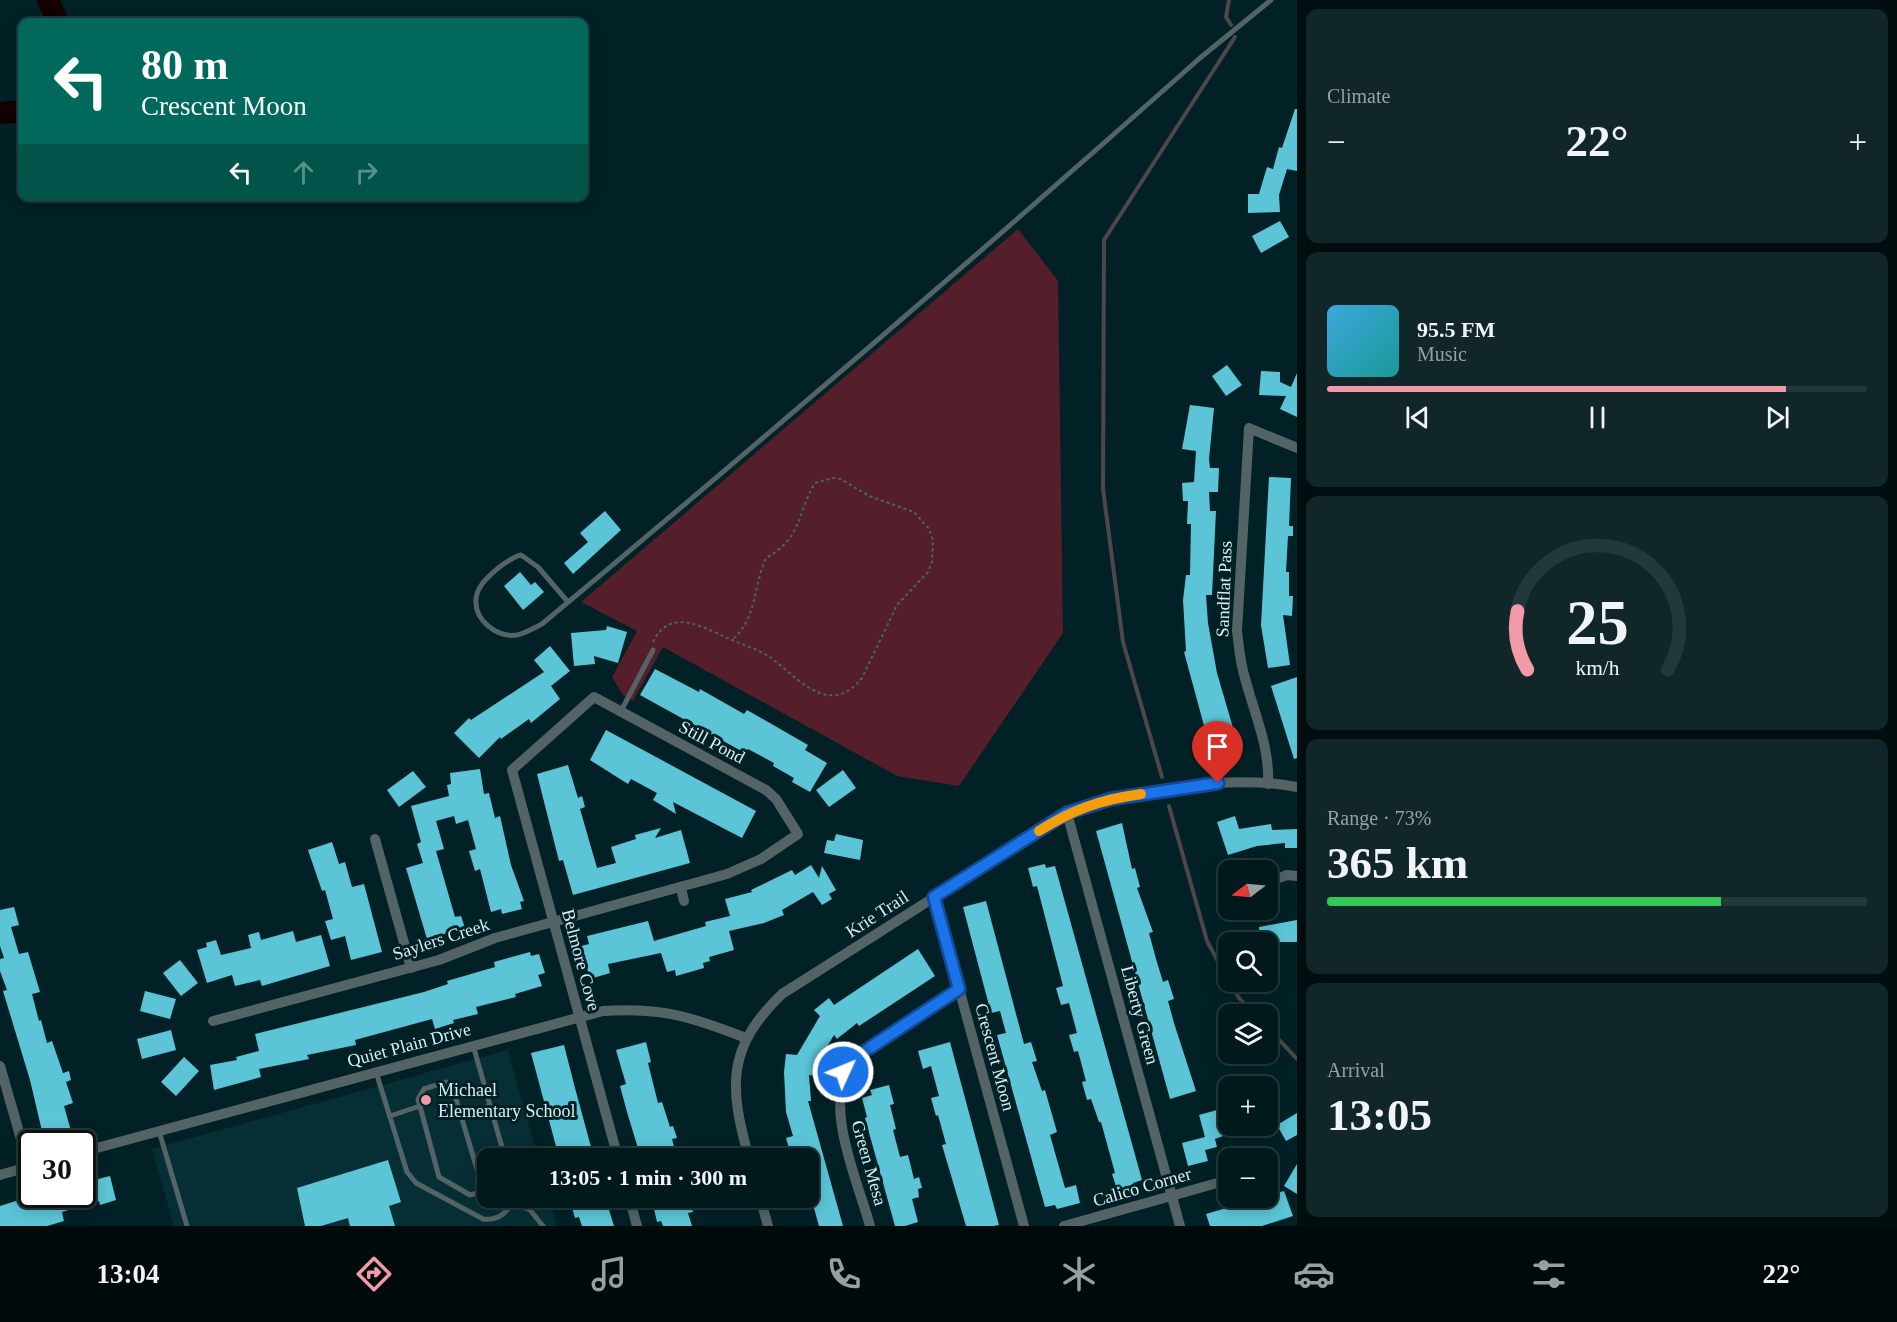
<!DOCTYPE html>
<meta charset="utf-8">
<style>
body{margin:0;font-family:Georgia,serif;background:#102629;color:#f1f3f6;height:100vh;display:flex;flex-direction:column;font-size:22px;white-space:nowrap}
*{box-sizing:border-box;margin:0}
p{font-size:20px;color:#96a0a3}
.icon{flex:none;width:33px;height:33px;fill:none;stroke:currentColor;stroke-width:2;stroke-linecap:round;stroke-linejoin:round}
.map{position:relative;flex:1;overflow:hidden}
.drawer{display:flex;flex-direction:column;gap:9px;padding:9px;background:#010e0f;width:600px}
.drawer>*{flex:none}
.guide{position:absolute;left:18px;top:18px;width:570px;height:183px;border-radius:12px;box-shadow:0 3px 15px #0003,0 0 0 2px #23383b;background:#00695c;color:#fff;overflow:hidden}
.needle{width:39px;rotate:254deg}
.fabs{position:absolute;left:1218px;top:860px;display:grid;gap:12px}
.fabs a{display:grid;place-items:center;width:60px;height:60px;border-radius:12px;background:#02191c;box-shadow:0 3px 15px #0003,0 0 0 2px #23383b;font-size:30px}
.speed{position:absolute;left:18px;top:1130px;display:flex;gap:12px;font-size:30px;font-weight:700;text-align:center}
.speed>*{display:grid;place-content:center;width:78px;height:78px;border-radius:50%;background:#02191c;box-shadow:0 3px 15px #0003,0 0 0 2px #23383b;line-height:1}
.speed .limit{border:3px solid #111;border-radius:9px;background:#fff;color:#111}
.pin{position:absolute;display:grid;place-items:center;width:51px;height:51px;color:#fff;margin:-62px -26px;border-radius:50% 50% 50% 0;rotate:-45deg;box-shadow:0 0 6px #0007}
.pin .icon{rotate:45deg}
.me{position:absolute;width:66px;margin:-33px;rotate:46deg;stroke-linejoin:round;filter:drop-shadow(0 0 4px #0008)}
.turn{display:flex;align-items:center;gap:21px;height:126px;padding:0 24px;font-size:27px}
.turn .icon{width:78px;height:78px;stroke-width:2.5}
.turn b{display:block;font-size:42px;line-height:51px}
.lanes{display:flex;align-items:center;height:57px;padding:0 24px;background:#0003;justify-content:center;gap:30px;direction:ltr}
.lanes .off{opacity:.35}
.big{font-size:45px;font-weight:700;line-height:1.1}
.drawer .tile{flex:1;display:flex;flex-direction:column;justify-content:center;gap:9px;min-width:0;padding:0 21px;border-radius:12px;background:#102629}
.drawer .dial{align-items:center;gap:0}
.dial svg{height:156px;overflow:visible;fill:none;stroke:#23383b;stroke-width:7;stroke-linecap:round;text-anchor:middle}
.dial text{fill:#f1f3f6;stroke:none}
.song{display:flex;align-items:center;gap:18px}
.cover{width:72px;height:72px;border-radius:9px;background:linear-gradient(135deg,hsl(200 70% 55%),hsl(180 70% 35%))}
.played{height:6px;border-radius:3px;background:linear-gradient(90deg,#f39aa9 85%,#23383b 85%)}
.keys{display:flex;justify-content:space-around;direction:ltr}
.heat{display:flex;justify-content:space-between;align-items:center;font-size:33px;direction:ltr}
.charge{height:9px;border-radius:4px;background:linear-gradient(90deg,#34c759 73%,#23383b 0)}
.trip{position:absolute;left:477px;top:1148px;width:342px;height:60px;border-radius:12px;background:#02191c;box-shadow:0 3px 15px #0003,0 0 0 2px #23383b;font-weight:700;line-height:60px;text-align:center}
.dock{display:flex;height:96px;justify-content:space-around;align-items:center;background:#010a0b;color:#96a0a3}
.dock .icon{width:42px;height:42px}
.dock .selected{color:#f39aa9}
.dock b{font-size:27px;color:#f1f3f6}
main{display:flex;flex:1;min-height:0}
.map>svg:first-child{display:block}
.built{fill:#052f35}
.green{fill:#541e2a}
.lines{fill:none;stroke-linecap:round;stroke-linejoin:round}
.stream{stroke:#4e474a;stroke-width:4}
.river{stroke:#130002;stroke-width:22}
.building{fill:#5bc5d7}
.path{stroke:#486468;stroke-width:2;stroke-dasharray:3 3;stroke-linecap:butt}
.lane{stroke:#536366;stroke-width:5}
.street{stroke:#536366;stroke-width:10}
.route-casing{stroke:#114b97;stroke-width:15}
.route{stroke:#1a73e8;stroke-width:10}
.slow{stroke:#f59e0b;stroke-width:10}
.poi-dot{fill:#f39aa9;stroke:#022126;stroke-width:2}
.labels{text-anchor:middle;stroke-width:6;stroke-linejoin:round;paint-order:stroke}
.street-label{font-size:18px;fill:#d8eef1;stroke:#022126}
.poi-label{font-size:18px;fill:#d8eef1;stroke:#022126;text-anchor:start}
</style>
<main>
<div class="map">
<svg width="1297" height="1226" viewBox="0 0 1297 1226">
<rect width="100%" height="100%" fill="#022126"/>
<!-- built -->
<polygon class="built" points="508,1050 538,1158 488,1158 488,1197 549,1197 557,1226 174,1226 152,1149"/>
<!-- green -->
<polygon class="green" points="1018,229 1058,281 1063,633 959,786 897,776 663,647 633,701 623,695 612,677 637,631 581,602"/>
<g class="lines">
<!-- stream -->
<g class="stream">
<polyline points="1229,0 1226,17 1231,25"/>
<polyline points="1162,777 1123,642 1103,489 1104,240 1235,37"/>
<polyline points="1169,806 1207,941 1228,980"/>
<polyline points="1229,981 1239,998 1254,1014"/>
<polyline points="1268,1028 1297,1059"/>
</g>
<!-- river -->
<g class="river">
<polyline points="48,0 58,22"/>
<polyline points="0,113 22,111"/>
</g>
</g>
<!-- building -->
<g class="building">
<polygon points="1295,109 1297,109 1297,171 1287,169 1279,195 1280,212 1248,213 1248,194 1259,194 1267,167 1273,169 1279,147 1282,148"/>
<polygon points="1280,221 1289,237 1261,253 1252,236"/>
<polygon points="1227,365 1242,385 1226,396 1212,376"/>
<polygon points="1261,371 1280,372 1280,382 1291,387 1297,373 1297,417 1280,409 1286,396 1259,395"/>
<polygon points="1190,405 1214,408 1209,459 1210,468 1219,468 1218,492 1209,492 1210,511 1216,511 1212,595 1206,595 1208,623 1217,673 1241,755 1206,765 1200,747 1209,744 1184,652 1186,651 1183,600 1186,575 1190,575 1191,524 1187,524 1188,501 1183,501 1182,483 1194,482 1196,451 1182,449"/>
<polygon points="1269,477 1291,478 1289,526 1293,526 1293,536 1288,536 1286,572 1289,572 1289,596 1293,596 1292,616 1283,615 1290,665 1268,668 1261,625"/>
<polygon points="605,511 621,530 573,574 564,563 588,542 580,533"/>
<polygon points="520,572 531,585 535,582 544,592 523,610 504,586"/>
<polygon points="607,626 627,632 618,663 594,656 595,664 574,666 571,633 606,630"/>
<polygon points="550,646 570,671 551,686 560,699 531,723 529,719 501,739 500,737 479,758 454,733 469,718 471,720 544,672 534,660"/>
<polygon points="655,669 699,692 700,689 744,714 747,710 808,745 805,750 827,763 810,792 792,782 794,778 773,766 774,763 748,749 745,753 640,695"/>
<polygon points="1297,677 1297,758 1294,759 1271,686"/>
<polygon points="606,730 756,811 742,838 673,802 676,814 653,800 657,793 631,779 628,784 590,760"/>
<polygon points="568,765 578,798 582,796 585,807 580,809 597,868 616,863 611,847 636,839 635,835 661,828 655,838 681,830 690,863 573,895 563,860 559,861 537,774"/>
<polygon points="480,769 484,794 489,793 495,818 500,816 511,865 524,901 520,902 522,909 502,914 501,909 491,912 480,869 475,871 469,851 476,849 468,820 456,824 454,816 436,821 444,849 436,851 455,917 461,916 465,928 427,939 406,868 423,863 417,844 421,842 411,806 449,796 447,785 451,784 450,773"/>
<polygon points="843,770 856,788 829,807 816,790"/>
<polygon points="413,771 426,787 399,807 387,790"/>
<polygon points="1235,816 1239,829 1271,824 1272,830 1297,829 1297,848 1285,848 1285,843 1257,846 1228,855 1217,822"/>
<polygon points="1122,823 1132,869 1135,868 1140,887 1137,888 1153,932 1149,933 1156,959 1163,982 1168,980 1174,999 1168,1001 1174,1023 1196,1091 1170,1099 1096,831"/>
<polygon points="836,834 863,840 860,860 824,853 827,840 834,841"/>
<polygon points="332,842 339,864 345,862 352,887 364,884 382,952 351,960 345,936 331,940 325,921 333,919 325,890 322,891 308,850"/>
<polygon points="1045,864 1046,868 1055,866 1142,1180 1133,1183 1134,1187 1118,1192 1112,1174 1115,1173 1101,1122 1099,1122 1091,1099 1087,1100 1082,1082 1086,1081 1078,1051 1074,1052 1069,1035 1077,1033 1069,1003 1061,1005 1056,988 1063,986 1037,886 1033,887 1028,868"/>
<polygon points="811,865 819,878 822,866 836,890 829,894 832,899 822,905 813,892 782,910 784,915 764,923 729,931 734,950 709,957 710,961 703,963 704,968 676,976 675,970 667,972 661,953 608,964 610,973 590,979 581,946 589,944 587,936 648,921 654,941 706,926 705,922 730,916 725,899 752,892 751,890 792,870 795,875"/>
<polygon points="986,901 1024,1044 1031,1042 1037,1061 1032,1062 1042,1091 1045,1090 1057,1132 1050,1135 1065,1188 1076,1185 1080,1203 1057,1209 1055,1205 1045,1207 997,1035 1006,1033 1000,1011 991,1013 963,907"/>
<polygon points="14,907 19,925 11,927 19,954 28,952 40,992 32,994 39,1021 41,1020 47,1043 52,1041 63,1073 69,1071 71,1080 66,1082 73,1103 64,1106 71,1131 51,1137 49,1129 42,1131 30,1080 3,991 7,990 0,971 0,959 4,958 0,946 0,910"/>
<polygon points="1297,920 1297,942 1278,942 1279,948 1268,949 1268,942 1260,942 1259,927"/>
<polygon points="293,931 296,942 321,935 330,966 262,986 260,980 235,986 232,975 207,983 197,950 207,947 206,943 216,940 221,955 251,948 248,935 259,932 261,940"/>
<polygon points="918,949 935,976 859,1026 857,1023 837,1039 834,1035 817,1064 816,1076 809,1075 811,1101 808,1101 843,1226 819,1226 812,1201 808,1202 808,1158 792,1158 786,1138 793,1136 786,1112 784,1072 786,1054 797,1055 820,1016 814,1010 829,998 834,1005"/>
<polygon points="530,952 531,956 539,954 545,973 538,975 542,986 515,994 516,997 476,1007 478,1014 453,1020 454,1023 435,1029 432,1019 355,1040 356,1045 307,1055 309,1059 259,1069 261,1077 214,1090 210,1065 237,1060 236,1057 259,1051 255,1034 424,992 448,984 447,981 495,967 494,962"/>
<polygon points="180,960 198,983 181,996 163,973"/>
<polygon points="145,991 176,999 170,1019 140,1011"/>
<polygon points="171,1030 176,1050 142,1059 137,1039"/>
<polygon points="646,1042 651,1062 648,1063 658,1103 662,1102 670,1127 673,1126 677,1138 672,1139 677,1158 641,1158 627,1112 620,1086 626,1084 616,1050"/>
<polygon points="950,1042 999,1225 993,1226 966,1226 942,1145 946,1144 938,1115 936,1116 931,1098 939,1096 931,1066 923,1069 918,1051"/>
<polygon points="564,1045 575,1088 594,1158 540,1158 539,1155 557,1150 531,1053"/>
<polygon points="184,1057 199,1071 176,1096 161,1082"/>
<polygon points="889,1085 894,1104 890,1105 896,1129 893,1130 900,1157 908,1155 914,1179 919,1177 922,1188 918,1189 919,1197 912,1199 918,1222 905,1226 895,1226 865,1118 867,1117 862,1098 872,1095 870,1090"/>
<polygon points="1228,1107 1228,1125 1221,1127 1223,1136 1215,1139 1217,1147 1205,1150 1208,1161 1188,1166 1182,1143 1205,1137 1199,1115"/>
<polygon points="1297,1113 1297,1135 1286,1141 1277,1125"/>
<polygon points="388,1160 401,1202 389,1206 395,1226 350,1226 348,1218 321,1226 305,1226 297,1188"/>
<polygon points="1297,1164 1297,1194 1284,1186"/>
<polygon points="110,1176 116,1200 100,1205 99,1201 62,1212 64,1221 47,1226 0,1226 0,1206 38,1194 82,1194 82,1183"/>
<polygon points="1284,1191 1293,1216 1262,1226 1210,1226 1206,1214"/>
<polygon points="569,1197 605,1197 614,1226 582,1226 579,1217 575,1218"/>
<polygon points="666,1197 689,1197 693,1212 688,1213 692,1226 663,1226 661,1221 657,1222 654,1209 658,1208 656,1200"/>
</g>
<g class="lines">
<!-- path -->
<path class="path" d="M653,642C671,605 705,629 732,640C744,645 759,650 770,657C797,677 829,719 862,678L897,605L928,572L932,562L933,540L929,529L914,512L869,496L841,479L833,478L815,483C796,515 803,537 766,558C753,586 757,619 732,640"/>
<!-- lane -->
<g class="lane">
<path d="M568,602L538,567L521,555C512,557 505,563 497,569C488,577 477,586 476,599C474,620 497,638 517,635C526,633 534,628 542,624C764,439 984,250 1200,58L1271,0"/>
<polyline points="621,711 653,650"/>
<polyline points="473,1045 505,1158"/>
<path d="M376,1072L407,1172L416,1183L483,1219C498,1221 510,1212 513,1197"/>
<polygon points="446,1082 453,1089 482,1186 477,1193 470,1195 439,1177 418,1099 424,1089"/>
<polyline points="461,1115 490,1106"/>
<polyline points="390,1116 420,1106"/>
<polyline points="159,1131 187,1226"/>
<polyline points="512,1203 530,1210 543,1226"/>
</g>
<!-- street -->
<g class="street">
<path d="M1268,784C1270,747 1254,713 1245,678C1240,663 1239,647 1237,631L1249,428L1297,448"/>
<polyline points="1067,813 1180,1226"/>
<polyline points="375,839 411,968"/>
<polyline points="1268,882 1287,875 1297,876"/>
<polyline points="681,888 684,901"/>
<polyline points="934,897 1024,1226"/>
<polyline points="213,1021 439,960 495,938 727,874 761,859 798,834 776,799 766,790 594,697 512,770 618,1158"/>
<polyline points="0,1066 29,1167"/>
<path d="M82,1152L603,1011C662,1007 692,1017 746,1038"/>
<path d="M749,1158C729,1087 726,1048 782,994L1067,813C1130,790 1231,774 1297,787"/>
<polyline points="1255,1158 1256,1157"/>
<polyline points="0,1175 32,1166"/>
<polyline points="629,1197 637,1226"/>
<polyline points="760,1197 768,1226"/>
<path d="M870,1226C857,1178 821,1103 853,1060L959,989"/>
<polyline points="1064,1226 1228,1180"/>
</g>
</g>
<g class="lines">
<defs>
<polyline id="route" points="843,1072 853,1059 959,989 934,897 1067,813 1111,799 1218,783"/>
</defs>
<!-- route casing -->
<use href="#route" class="route-casing"/>
<!-- route -->
<use href="#route" class="route"/>
<!-- slow -->
<path class="slow" d="M1039,831C1074,809 1100,800 1141,794"/>
</g>
<!-- markers -->
<circle class="poi-dot" cx="426" cy="1100" r="6"/>
<g class="labels">
<!-- street labels -->
<g class="street-label">
<text transform="translate(1224 589) rotate(-88)" y="6">Sandflat Pass</text>
<text transform="translate(712 742) rotate(28)" y="6">Still Pond</text>
<text transform="translate(877 914) rotate(-33)" y="6">Krie Trail</text>
<text transform="translate(441 939) rotate(-18)" y="6">Saylers Creek</text>
<text transform="translate(581 960) rotate(75)" y="6">Belmore Cove</text>
<text transform="translate(1140 1015) rotate(75)" y="6">Liberty Green</text>
<text transform="translate(409 1045) rotate(-15)" y="6">Quiet Plain Drive</text>
<text transform="translate(995 1057) rotate(75)" y="6">Crescent Moon</text>
<text transform="translate(869 1163) rotate(74)" y="6">Green Mesa</text>
<text transform="translate(1142 1187) rotate(-16)" y="6">Calico Corner</text>
</g>
<!-- poi labels -->
<g class="poi-label">
<text x="438" y="1096">Michael<tspan x="438" dy="21">Elementary School</tspan></text>
</g>
</g>
</svg>
<div class="fabs">
<a><svg class="needle" viewBox="-14 -14 28 28"><path d="M0-13l5 13h-10z" fill="#e53935"/><path d="M0 13l5-13h-10z" fill="#96a0a3"/></svg></a>
<a><svg class="icon" aria-label="search" viewBox="0 0 24 24"><circle cx="10" cy="10" r="6"/><path d="M15 15l6 6"/></svg></a>
<a><svg class="icon" aria-label="layers" viewBox="0 0 24 24"><path d="M12 4l9 5-9 5-9-5zM3 14l9 5 9-5"/></svg></a>
<a>+</a>
<a>−</a>
</div>
<div class="speed"><div class="limit">30</div></div>
<div class="pin" style="left:1218px;top:783px;background:#d93025"><svg class="icon" aria-label="arrive" viewBox="0 0 24 24"><path d="M6 21V4h12l-3 4 3 4H6"/></svg></div>
<svg class="me" style="left:843px;top:1072px" viewBox="-20 -20 40 40"><circle r="17" fill="#1a73e8" stroke="#fff" stroke-width="3"/><path d="M0-11L8 9 0 5-8 9z" fill="#fff"/></svg>
<div class="trip">13:05 · 1 min · 300 m</div>
<div class="guide">
<div class="turn"><svg class="icon" aria-label="left" viewBox="0 0 24 24"><path d="M17 20v-9H6M10 6l-5 5 5 5"/></svg><div><b>80 m</b>Crescent Moon</div></div>
<div class="lanes"><svg class="icon" aria-label="left" viewBox="0 0 24 24"><path d="M17 20v-9H6M10 6l-5 5 5 5"/></svg><svg class="icon off" aria-label="ahead" viewBox="0 0 24 24"><path d="M12 20V5M6 11l6-6 6 6"/></svg><svg class="icon off" aria-label="right" viewBox="0 0 24 24"><path d="M7 20v-9h11M14 6l5 5-5 5"/></svg></div>
</div>
</div>
<section class="drawer">
<div class="tile"><p>Climate</p>
<div class="heat"><a>−</a><b class="big">22°</b><a>+</a></div>
</div>
<div class="tile">
<div class="song"><i class="cover"></i><div><b>95.5 FM</b><p>Music</p></div></div>
<div class="played"></div>
<div class="keys"><svg class="icon" aria-label="previous" viewBox="0 0 24 24"><path d="M18 5L8 12l10 7zM5 5v14"/></svg><svg class="icon" aria-label="pause" viewBox="0 0 24 24"><path d="M8 5v14M16 5v14"/></svg><svg class="icon" aria-label="next" viewBox="0 0 24 24"><path d="M6 5l10 7-10 7zM19 5v14"/></svg></div>
</div>
<div class="tile dial"><svg viewBox="0 0 100 80">
<path d="M14 69A42 42 0 1 1 86 69"/>
<path d="M14 69A42 42 0 0 1 9 39" stroke="#f39aa9"/>
<text x="50" y="56" font-size="32" font-weight="700">25</text>
<text x="50" y="72" font-size="11">km/h</text>
</svg></div>
<div class="tile"><p>Range · 73%</p><b class="big">365 km</b><div class="charge"></div></div>
<div class="tile"><p>Arrival</p><b class="big">13:05</b></div>
</section>
</main>
<nav class="dock">
<b>13:04</b>
<svg class="icon selected" aria-label="directions" viewBox="0 0 24 24"><path d="M12 3l9 9-9 9-9-9zM9 14v-3h6M13 9l2 2-2 2"/></svg>
<svg class="icon" aria-label="music" viewBox="0 0 24 24"><path d="M9 18V5l10-2v13"/><circle cx="6" cy="18" r="3"/><circle cx="16" cy="16" r="3"/></svg>
<svg class="icon" aria-label="phone" viewBox="0 0 24 24"><path d="M5 4h4l2 5-3 2q2 4 5 5l2-3 5 2v4C11 20 4 13 5 4z"/></svg>
<svg class="icon" aria-label="climate" viewBox="0 0 24 24"><path d="M12 3v18M4 7l16 10M4 17L20 7"/></svg>
<svg class="icon" aria-label="car" viewBox="0 0 24 24"><path d="M5 17H2v-5l4-1 3-4h7l3 4 3 1v5h-3M9 17h6M6 11h13"/><circle cx="7" cy="17" r="2"/><circle cx="17" cy="17" r="2"/></svg>
<svg class="icon" aria-label="filters" viewBox="0 0 24 24"><path d="M4 7h16M4 17h16"/><circle cx="9" cy="7" r="2"/><circle cx="15" cy="17" r="2"/></svg>
<b>22°</b>
</nav>
